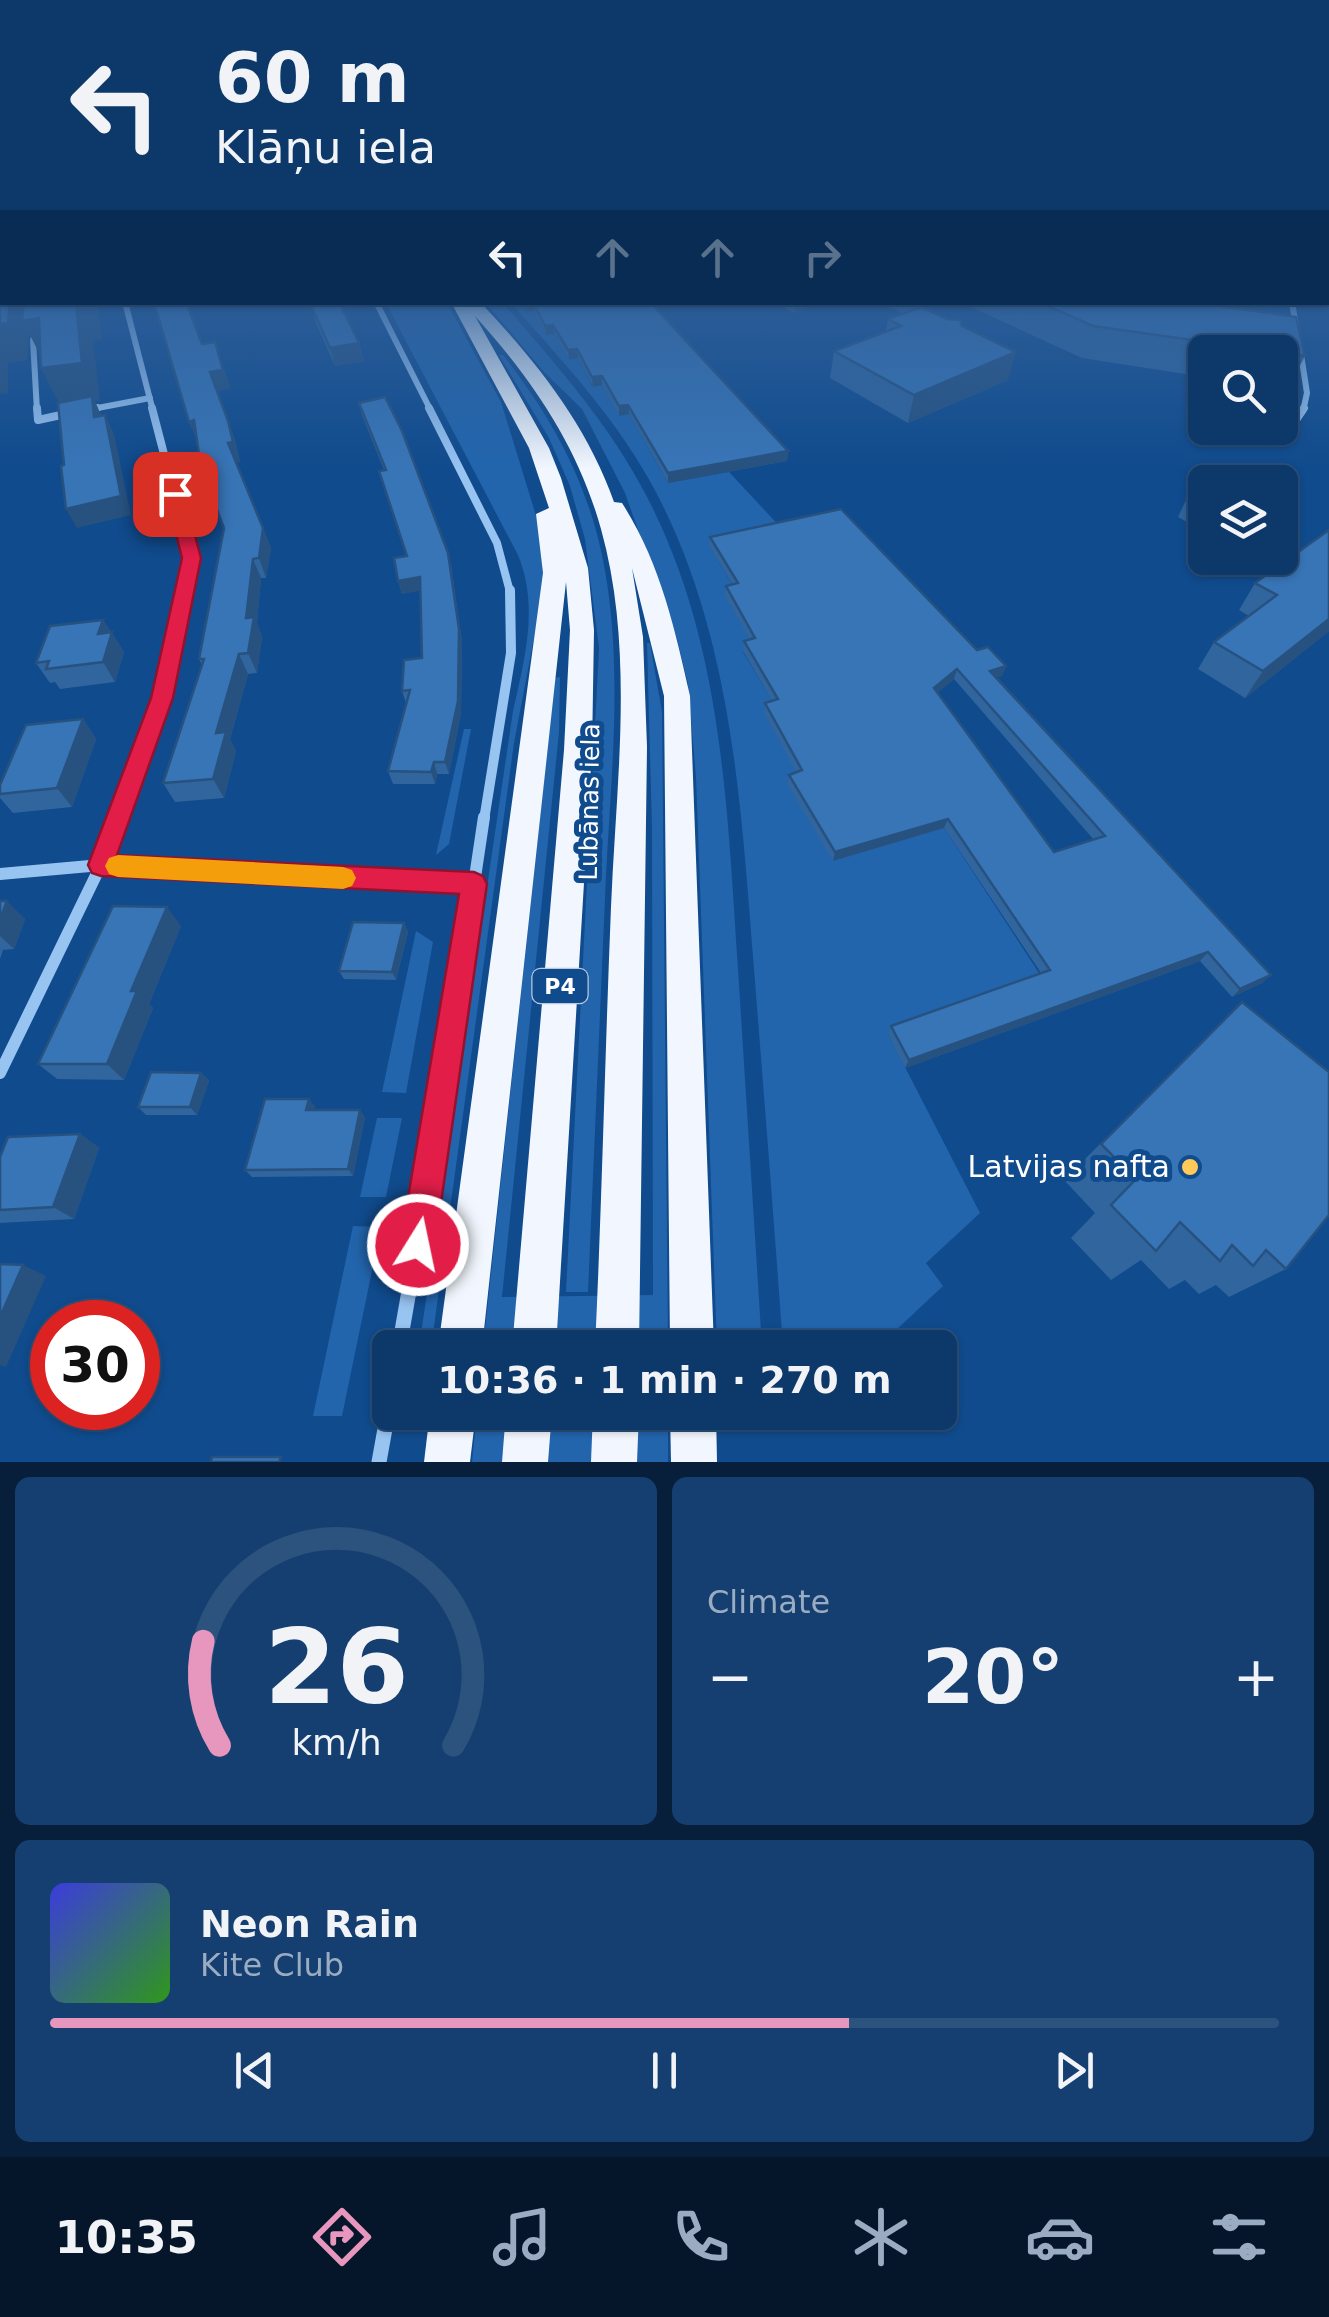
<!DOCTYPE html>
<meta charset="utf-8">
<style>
body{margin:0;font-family:"DejaVu Sans",sans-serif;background:#153f70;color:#f1f3f6;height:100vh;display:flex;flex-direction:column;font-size:38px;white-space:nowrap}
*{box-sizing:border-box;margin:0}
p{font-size:32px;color:#9aacc1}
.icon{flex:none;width:55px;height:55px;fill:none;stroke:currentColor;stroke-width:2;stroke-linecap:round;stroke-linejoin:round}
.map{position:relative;height:1462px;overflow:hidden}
.drawer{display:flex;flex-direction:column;gap:15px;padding:15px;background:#071f3a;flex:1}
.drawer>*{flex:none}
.guide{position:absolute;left:0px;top:0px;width:1330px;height:305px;box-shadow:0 2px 8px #0004,0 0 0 2px #2c527e;background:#0c386a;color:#f1f3f6;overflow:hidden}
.tools{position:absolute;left:1188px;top:335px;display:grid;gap:20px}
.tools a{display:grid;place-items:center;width:110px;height:110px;border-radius:15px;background:#0c386a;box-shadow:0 2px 8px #0004,0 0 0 2px #2c527e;font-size:50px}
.speed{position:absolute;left:30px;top:1300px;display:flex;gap:20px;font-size:50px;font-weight:700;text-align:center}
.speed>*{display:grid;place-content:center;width:130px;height:130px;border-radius:50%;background:#0c386a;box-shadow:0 2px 8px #0004,0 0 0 2px #2c527e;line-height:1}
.speed .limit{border:15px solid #d22;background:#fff;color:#111}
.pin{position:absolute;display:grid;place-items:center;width:85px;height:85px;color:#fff;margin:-42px;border-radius:20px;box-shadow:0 5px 15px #0006}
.me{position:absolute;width:110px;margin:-55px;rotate:10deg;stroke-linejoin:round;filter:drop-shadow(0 0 8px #0008)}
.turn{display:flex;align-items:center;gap:35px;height:210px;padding:0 50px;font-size:45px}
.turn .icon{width:130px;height:130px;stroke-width:2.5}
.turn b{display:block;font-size:70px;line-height:85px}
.lanes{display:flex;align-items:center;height:95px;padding:0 50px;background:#0003;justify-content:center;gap:50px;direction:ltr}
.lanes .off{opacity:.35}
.big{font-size:75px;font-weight:700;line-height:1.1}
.drawer .card{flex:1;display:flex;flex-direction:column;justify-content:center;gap:15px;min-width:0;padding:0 35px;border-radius:15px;background:#153f70}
.drawer .dial{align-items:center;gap:0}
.dial svg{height:260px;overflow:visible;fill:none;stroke:#2c527e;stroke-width:7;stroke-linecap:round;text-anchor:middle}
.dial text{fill:#f1f3f6;stroke:none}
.song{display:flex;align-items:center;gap:30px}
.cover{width:120px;height:120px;border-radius:15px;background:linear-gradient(135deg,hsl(240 70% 55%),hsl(110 70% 35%))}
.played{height:10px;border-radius:5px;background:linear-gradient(90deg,#e797bd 65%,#2c527e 65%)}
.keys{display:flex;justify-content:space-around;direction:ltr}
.heat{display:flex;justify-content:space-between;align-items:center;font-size:55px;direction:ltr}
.drawer .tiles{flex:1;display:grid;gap:15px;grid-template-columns:1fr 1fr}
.card:last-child{grid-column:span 2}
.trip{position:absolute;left:372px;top:1330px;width:585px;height:100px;border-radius:15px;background:#0c386a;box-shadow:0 2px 8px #0004,0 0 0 2px #2c527e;font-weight:700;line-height:100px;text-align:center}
.tab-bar{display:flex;height:160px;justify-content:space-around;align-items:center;background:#05162a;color:#9aacc1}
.tab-bar .icon{width:70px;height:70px}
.tab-bar .current{color:#e797bd}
.tab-bar b{font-size:45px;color:#f1f3f6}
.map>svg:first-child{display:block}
.green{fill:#2265ad}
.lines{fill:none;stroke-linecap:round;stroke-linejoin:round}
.minor-far4{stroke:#98c4f2;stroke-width:6}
.minor-far3{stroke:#98c4f2;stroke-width:8}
.minor-far2{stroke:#98c4f2;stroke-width:10}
.minor-far1{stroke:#98c4f2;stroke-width:12}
.minor{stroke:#98c4f2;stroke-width:15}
.trunk{fill:#f2f7ff;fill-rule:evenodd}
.wall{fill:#30659d;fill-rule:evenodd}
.shaded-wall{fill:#275280}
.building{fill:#3875b7;stroke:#275280;stroke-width:2.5;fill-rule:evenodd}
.route{fill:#e11d48;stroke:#92132f;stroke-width:2.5}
.slow{fill:#f59e0b}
.poi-dot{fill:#ffca5a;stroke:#104b8d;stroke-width:4}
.labels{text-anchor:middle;stroke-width:10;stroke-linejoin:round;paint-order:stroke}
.shield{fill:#104b8d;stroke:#b7c9dd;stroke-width:2.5}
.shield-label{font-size:22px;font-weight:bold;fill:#fff}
.street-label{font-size:25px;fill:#fff;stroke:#104b8d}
.near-poi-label{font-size:30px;fill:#fff;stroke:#104b8d;text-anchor:end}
</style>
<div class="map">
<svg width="1329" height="1462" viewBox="0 0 1329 1462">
<rect width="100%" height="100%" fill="#104b8d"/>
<!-- green -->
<g class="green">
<path d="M386,303H447L501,402L538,522L544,585L514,743L431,1348L419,1347L513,711C525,657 539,607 518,555Z"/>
<path d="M486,303H503C556,365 609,423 647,497C723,643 727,808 738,969C746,1095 754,1221 762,1347H717L696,777L688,684L677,639L625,493L582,409L544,372Z"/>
<path d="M511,303H521L526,312L534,311L554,334L569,359L578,358L592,386L602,385L629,414L668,483L729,472L784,531L710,547L737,593L755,648L743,652L777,709L944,828L1043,979L888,1034L980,1213L926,1263L943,1286L878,1347H783C774,1221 764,1095 754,969C741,808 733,642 658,496C620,422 565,364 511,303Z"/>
<path d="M503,355C543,406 574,458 593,520C627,633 612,759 606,875C600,1014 594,1153 588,1292H566L599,648L585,539L570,486L549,438L499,355Z"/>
<polygon points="647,643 650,643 662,712 668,1347 483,1348 555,678 560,677 559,732 502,1297 653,1295 652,828"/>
<polygon points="464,729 471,729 449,844 436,855"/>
<polygon points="416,931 433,942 406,1093 382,1092"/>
<polygon points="377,1118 402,1118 386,1197 360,1197"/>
<polygon points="353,1226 381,1227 342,1416 313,1416"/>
<polygon points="477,1413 668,1413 668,1462 472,1462"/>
</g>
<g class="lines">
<!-- minor-far4 -->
<g class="minor-far4">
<polyline points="125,302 153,411"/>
<polyline points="376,302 431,411"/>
<polyline points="1292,302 1296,326"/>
<polyline points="37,331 33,340 37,411"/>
<polyline points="1300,348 1307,393 1303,411"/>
<polyline points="87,410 150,398"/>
</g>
<!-- minor-far3 -->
<g class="minor-far3">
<polyline points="37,408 38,420 70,413"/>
<polyline points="152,408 191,558 184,592"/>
<polyline points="429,408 497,543 510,592"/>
<polyline points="87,410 97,408"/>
<polyline points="1265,441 1294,423 1304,408"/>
</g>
<!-- minor-far2 -->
<g class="minor-far2">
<polyline points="117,820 162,698 184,590"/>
<polyline points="484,820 511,653 510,590"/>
</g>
<!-- minor-far1 -->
<g class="minor-far1">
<polyline points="0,874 101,865 474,884"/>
<polyline points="0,1073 101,865 118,817"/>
<polyline points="441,1105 484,817"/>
</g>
<!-- minor -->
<g class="minor">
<polyline points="399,1348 442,1103"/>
<polyline points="379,1462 390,1401"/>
</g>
<!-- trunk -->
<g class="trunk">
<path d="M480,302C536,361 587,425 614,502L622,503C660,562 675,629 690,696L714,1348H670L664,696L632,568L643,637L647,747L639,1348H595C602,1201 605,1054 611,907C616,783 635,651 601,529C578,446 532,379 475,316L549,448L561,478L588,568L594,630L592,750L556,1348H512L564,750L570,630L566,582L482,1348H438L543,573L536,514L549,508L529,448L452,304Z"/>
<polygon points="430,1412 476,1412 470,1462 424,1462"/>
<polygon points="506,1412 552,1412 548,1462 502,1462"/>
<polygon points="593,1412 639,1412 637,1462 591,1462"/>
<polygon points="670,1412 716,1412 717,1462 671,1462"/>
</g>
</g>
<!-- wall -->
<g class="wall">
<polygon points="310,302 339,302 359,343 364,361 335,366 316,323"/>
<polygon points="521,302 650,302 788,451 787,461 668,483 629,414 619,416 602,385 593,387 578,358 569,360 554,334 546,335 534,311 525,312"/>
<polygon points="774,302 823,302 794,313"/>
<polygon points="880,302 925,302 924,308 962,326 1008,380 908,423 830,378 834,351 886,331 888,319 903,314"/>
<polygon points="960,302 1235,302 1234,305 1222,307 1305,356 1287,390 1280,389 1280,352 1205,352 1205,377 1082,358"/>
<polygon points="215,342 230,388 217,391 235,440 240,462 236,462 271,548 266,578 261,578 257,623 262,637 257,673 248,674 230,739 236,751 224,798 175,802 163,783 202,665 199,659 224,528 197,440 202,344"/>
<polygon points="359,403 451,565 462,642 461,713 449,774 437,774 435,784 393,784 388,771 406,703 402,691 422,658 420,590 402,594 398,581 406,556 379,471 384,470 362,415"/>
<polygon points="1205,487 1205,532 1178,517 1187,498"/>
<polygon points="1329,530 1329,631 1245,698 1198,669 1214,642 1249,616 1239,610 1255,583"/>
<path d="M710,537L977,650L1006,666L1002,676L997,677L1271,975L1262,983L1232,997L1200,961L905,1068L888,1034L891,1026L1041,973L944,828L833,861L787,784L789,775L796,772L764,713L765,703L772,701L743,651L744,641L750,639L725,596L726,586L732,584L709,546ZM954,679L1094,840L1054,852L937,693Z"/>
<polygon points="103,620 124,652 115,682 60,689 55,682 50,683 36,663"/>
<polygon points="83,719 96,739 72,807 13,813 0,798 0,785"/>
<polygon points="0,901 25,919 14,949 3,950 0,959"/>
<polygon points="404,923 408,932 396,980 344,979 339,971"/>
<polygon points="181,926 149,1004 153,1008 124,1080 57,1079 38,1064"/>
<polygon points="1242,1002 1286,1269 1229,1297 1216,1285 1199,1294 1185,1280 1169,1289 1141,1260 1111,1280 1071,1238 1095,1213 1064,1180"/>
<polygon points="201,1073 209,1081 197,1115 146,1115 138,1107"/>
<polygon points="315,1106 314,1110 365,1117 353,1176 252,1177 245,1170"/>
<polygon points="80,1134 99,1148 74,1219 0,1223 0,1157"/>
</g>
<!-- shaded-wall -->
<g class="shaded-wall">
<polygon points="10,302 30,302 39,318 41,357 29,333 27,360 8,363 8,393 0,394 0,324"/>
<polygon points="85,302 97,302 102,339 93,340 100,401 95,401 101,415 104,436 60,405 41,368 76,304"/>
<polygon points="533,302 534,311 525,312 524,303"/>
<polygon points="795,302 823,302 794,313"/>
<polygon points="1123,302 1235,302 1234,305 1114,326"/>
<polygon points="553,325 554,334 546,335 545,326"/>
<polygon points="215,342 230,388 217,391 235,440 240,462 235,463 228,443 210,372"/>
<polygon points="359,343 364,361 335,366 330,348"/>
<polygon points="577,349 578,358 569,360 568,350"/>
<polygon points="1016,352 1008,380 908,423 914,395"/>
<polygon points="602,376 602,385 593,387 592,377"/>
<polygon points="628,405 629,414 619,416 619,406"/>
<polygon points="105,415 114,434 131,515 77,528 66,509"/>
<polygon points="194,420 197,441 189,422"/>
<polygon points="788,451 787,461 668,483 668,473"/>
<polygon points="263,528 271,548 266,578 259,558"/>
<polygon points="448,553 462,642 461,713 449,774 445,762"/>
<polygon points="253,559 261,578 257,623 262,637 257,673 248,653 246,618"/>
<polygon points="420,577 423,590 402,594 398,581"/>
<polygon points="1329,619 1329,631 1245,698 1263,671"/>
<polygon points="103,620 124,652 115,682 103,662 98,634"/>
<polygon points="239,654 248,674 230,739 236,751 224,798 213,779 216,733"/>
<polygon points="1006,666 1002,676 987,681 990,671"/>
<polygon points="957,669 954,679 931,698 934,688"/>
<polygon points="83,719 96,739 72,807 57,788"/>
<polygon points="434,762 437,774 435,784 431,772"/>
<polygon points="948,819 944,828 833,861 835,852"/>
<polygon points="7,901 25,919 14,949 0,936 0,919"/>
<polygon points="167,907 181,926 149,1004 153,1008 124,1080 107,1064 131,991"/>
<polygon points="404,923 408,932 396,980 392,972"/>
<polygon points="1208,952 1200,961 905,1068 909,1060"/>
<polygon points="1271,975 1262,983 1232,997 1240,989"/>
<polygon points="201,1073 209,1081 197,1115 190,1107"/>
<polygon points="309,1099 315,1106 312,1118 306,1110"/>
<polygon points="360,1110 365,1117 353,1176 348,1169"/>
<polygon points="80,1134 99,1148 74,1219 53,1207"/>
<polygon points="23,1265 46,1276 6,1367 0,1365 0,1317"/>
</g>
<!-- building -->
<g class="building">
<polygon points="0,265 2,265 2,302 10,302 8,323 0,324"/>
<polygon points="24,302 85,302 76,304 82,363 41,368 39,318 22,321"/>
<polygon points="154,302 186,302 202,344 215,342 223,370 210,372 228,421 233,442 228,443 263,528 259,558 253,559 246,618 254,617 248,653 239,654 216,733 226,732 213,779 163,783 204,659 199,659 224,528 201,468 194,420 189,422"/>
<polygon points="314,302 339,302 359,343 330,348 311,305 315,305"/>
<polygon points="533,302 650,302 788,451 668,473 628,405 619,406 602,376 592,377 577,349 568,350 553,325 545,326"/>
<polygon points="1039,302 1190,302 1296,317 1305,356 1093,326"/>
<polygon points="921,307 947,319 960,320 962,326 1016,352 914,395 834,351 901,326 888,319"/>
<polygon points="92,396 94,417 105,415 121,496 66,509 61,466 64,465 58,403"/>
<polygon points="385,397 402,431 448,553 459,629 458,701 445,762 434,762 431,772 388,771 410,690 402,691 404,660 422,658 420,577 398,581 394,558 407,556 379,471 386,470 359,403"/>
<polygon points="1237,468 1268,482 1213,482"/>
<polygon points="1205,487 1205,507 1187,498"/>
<path d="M841,509L977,650L988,647L1006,666L990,671L1271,975L1240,989L1208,952L909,1060L891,1026L1050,970L948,819L835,852L789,775L802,770L765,703L778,699L744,641L755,638L726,586L738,583L710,537ZM957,669L1105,836L1054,852L934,688Z"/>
<polygon points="1329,530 1329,619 1263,671 1214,642 1277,595 1255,583"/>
<polygon points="103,620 98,634 112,632 103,662 46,669 49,661 36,663 50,626"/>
<polygon points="83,719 57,788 0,794 0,785 26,725"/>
<polygon points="0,901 7,901 0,919"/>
<polygon points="113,906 167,907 131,991 137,991 107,1064 38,1064"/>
<polygon points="353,922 404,923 392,972 339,971"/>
<polygon points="1242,1002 1329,1072 1329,1215 1286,1269 1266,1250 1253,1266 1232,1245 1220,1261 1180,1222 1156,1251 1111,1205 1136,1179 1101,1144"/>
<polygon points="151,1072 201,1073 190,1107 138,1107"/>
<polygon points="265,1099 309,1099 306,1110 360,1110 348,1169 245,1170"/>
<polygon points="80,1134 53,1207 0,1210 0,1157 8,1137"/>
<polygon points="0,1264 23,1265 0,1317"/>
<polygon points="212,1457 281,1457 279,1462 211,1462"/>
</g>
<!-- sky -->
<linearGradient id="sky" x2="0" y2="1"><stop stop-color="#09294e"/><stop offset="0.57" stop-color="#31619a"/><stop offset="1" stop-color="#31619a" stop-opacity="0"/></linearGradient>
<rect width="1329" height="469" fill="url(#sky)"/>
<!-- route -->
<polygon class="route" points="175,488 184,494 201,558 173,698 117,855 474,872 483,876 487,884 435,1245 430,1257 418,1262 405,1257 400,1245 459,894 101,876 92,873 88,865 151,698 182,558 166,494"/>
<!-- slow -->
<polygon class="slow" points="118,855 343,867 352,870 356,878 352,886 343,889 118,877 109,874 105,866 109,858"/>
<!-- markers -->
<circle class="poi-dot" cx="1190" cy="1167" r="10"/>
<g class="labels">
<!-- shield labels -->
<rect class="shield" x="532.5" y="969" width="55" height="34" rx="8"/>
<g class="shield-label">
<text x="560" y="994">P4</text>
</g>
<!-- street labels -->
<g class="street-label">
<text transform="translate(589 802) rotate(-89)" y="9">Lubānas iela</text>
</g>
<!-- near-poi labels -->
<g class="near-poi-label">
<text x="1170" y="1177">Latvijas nafta</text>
</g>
</g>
</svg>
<div class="tools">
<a><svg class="icon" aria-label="search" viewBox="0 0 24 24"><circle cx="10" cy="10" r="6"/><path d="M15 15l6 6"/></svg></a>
<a><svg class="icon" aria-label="layers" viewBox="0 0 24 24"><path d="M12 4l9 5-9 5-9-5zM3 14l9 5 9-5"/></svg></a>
</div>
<div class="speed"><div class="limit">30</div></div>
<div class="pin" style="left:175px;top:494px;background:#d93025"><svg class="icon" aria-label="arrive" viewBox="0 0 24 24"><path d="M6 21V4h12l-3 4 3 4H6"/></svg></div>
<svg class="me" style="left:418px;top:1245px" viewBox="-20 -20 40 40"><circle r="17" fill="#e11d48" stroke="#fff" stroke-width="3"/><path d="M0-11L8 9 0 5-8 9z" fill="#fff"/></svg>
<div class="trip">10:36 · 1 min · 270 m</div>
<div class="guide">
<div class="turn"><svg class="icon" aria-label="left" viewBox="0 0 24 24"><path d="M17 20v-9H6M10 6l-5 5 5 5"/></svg><div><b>60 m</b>Klāņu iela</div></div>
<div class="lanes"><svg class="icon" aria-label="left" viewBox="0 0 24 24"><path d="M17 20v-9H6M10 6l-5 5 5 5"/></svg><svg class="icon off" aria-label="ahead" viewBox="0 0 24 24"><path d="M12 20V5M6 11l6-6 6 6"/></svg><svg class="icon off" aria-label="ahead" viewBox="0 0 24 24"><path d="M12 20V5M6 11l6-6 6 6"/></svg><svg class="icon off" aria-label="right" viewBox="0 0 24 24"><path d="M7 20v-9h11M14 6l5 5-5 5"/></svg></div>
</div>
</div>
<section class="drawer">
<div class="tiles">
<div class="card dial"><svg viewBox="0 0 100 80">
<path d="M14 69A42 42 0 1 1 86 69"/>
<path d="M14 69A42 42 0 0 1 9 37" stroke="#e797bd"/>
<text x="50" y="56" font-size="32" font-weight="700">26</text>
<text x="50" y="72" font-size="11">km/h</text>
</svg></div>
<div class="card"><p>Climate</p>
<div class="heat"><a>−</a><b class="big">20°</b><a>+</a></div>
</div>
<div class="card">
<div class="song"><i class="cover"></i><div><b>Neon Rain</b><p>Kite Club</p></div></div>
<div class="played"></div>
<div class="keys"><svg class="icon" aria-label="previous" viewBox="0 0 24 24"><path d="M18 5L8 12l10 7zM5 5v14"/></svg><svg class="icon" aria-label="pause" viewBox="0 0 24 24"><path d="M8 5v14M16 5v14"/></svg><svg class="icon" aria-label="next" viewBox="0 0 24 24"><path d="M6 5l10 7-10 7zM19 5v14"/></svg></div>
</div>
</div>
</section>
<nav class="tab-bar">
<b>10:35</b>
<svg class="icon current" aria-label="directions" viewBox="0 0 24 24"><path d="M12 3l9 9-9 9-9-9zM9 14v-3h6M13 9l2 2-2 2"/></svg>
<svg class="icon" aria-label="music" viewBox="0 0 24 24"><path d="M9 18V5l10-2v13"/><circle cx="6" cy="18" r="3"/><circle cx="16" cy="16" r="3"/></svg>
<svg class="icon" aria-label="phone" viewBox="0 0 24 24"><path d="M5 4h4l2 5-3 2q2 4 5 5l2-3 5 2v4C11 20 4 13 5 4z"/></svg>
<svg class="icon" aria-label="climate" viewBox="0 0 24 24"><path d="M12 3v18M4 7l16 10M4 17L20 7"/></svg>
<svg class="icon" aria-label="car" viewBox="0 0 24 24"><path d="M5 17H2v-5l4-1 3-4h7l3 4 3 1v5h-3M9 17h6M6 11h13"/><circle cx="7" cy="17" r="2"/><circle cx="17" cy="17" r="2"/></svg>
<svg class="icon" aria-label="filters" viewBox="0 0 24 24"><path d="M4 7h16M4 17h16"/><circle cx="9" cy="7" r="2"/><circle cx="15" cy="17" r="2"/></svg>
</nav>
